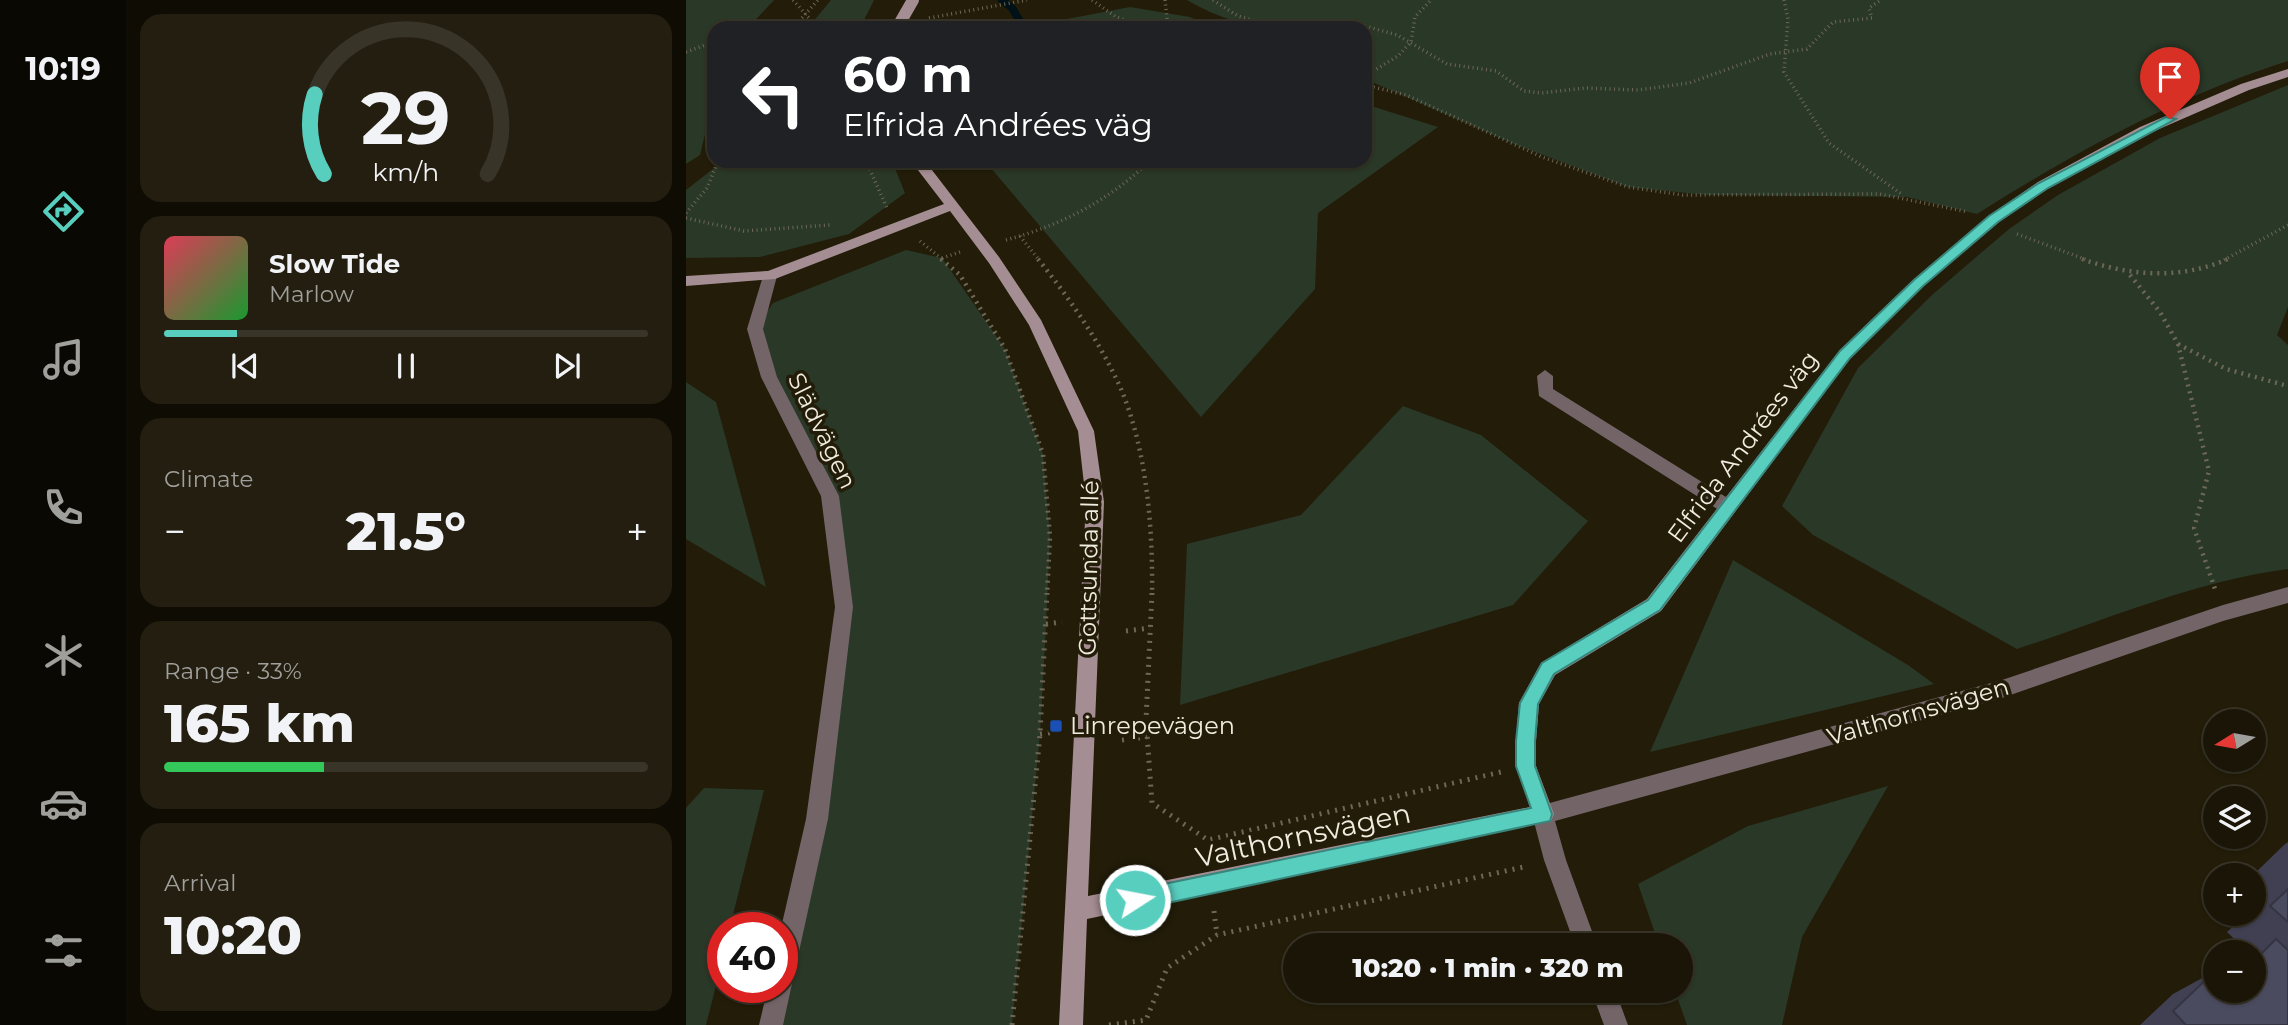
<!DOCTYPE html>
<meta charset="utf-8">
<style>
body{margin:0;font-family:Montserrat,sans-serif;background:#231e10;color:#f1f3f6;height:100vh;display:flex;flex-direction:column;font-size:26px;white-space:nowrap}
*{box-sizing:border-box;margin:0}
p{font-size:23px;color:#9f9f9b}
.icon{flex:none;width:38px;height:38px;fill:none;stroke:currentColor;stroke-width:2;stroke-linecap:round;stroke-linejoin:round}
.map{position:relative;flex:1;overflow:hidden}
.drawer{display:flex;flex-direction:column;gap:14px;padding:14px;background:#0e0c03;width:560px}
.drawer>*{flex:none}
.banner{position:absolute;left:21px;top:21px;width:665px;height:147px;border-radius:21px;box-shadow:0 2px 5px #0004,0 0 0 2px #383428;background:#202124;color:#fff;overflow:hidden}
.needle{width:46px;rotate:259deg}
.tools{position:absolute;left:1517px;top:709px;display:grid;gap:14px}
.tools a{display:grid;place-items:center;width:63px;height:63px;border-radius:50%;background:#1a1506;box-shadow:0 2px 5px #0004,0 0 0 2px #383428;font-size:35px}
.speed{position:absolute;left:21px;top:912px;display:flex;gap:14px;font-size:35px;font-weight:700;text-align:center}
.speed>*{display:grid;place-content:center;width:91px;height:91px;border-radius:50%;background:#1a1506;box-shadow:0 2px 5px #0004,0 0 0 2px #383428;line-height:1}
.speed .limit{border:10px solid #d22;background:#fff;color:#111}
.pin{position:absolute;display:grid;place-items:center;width:60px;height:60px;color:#fff;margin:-72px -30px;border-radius:50% 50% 50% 0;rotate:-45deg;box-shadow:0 0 7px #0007}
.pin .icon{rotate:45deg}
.me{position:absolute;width:77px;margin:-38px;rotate:79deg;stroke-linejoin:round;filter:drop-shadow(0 0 5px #0008)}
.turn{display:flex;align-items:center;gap:24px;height:147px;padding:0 21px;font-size:32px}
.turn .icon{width:91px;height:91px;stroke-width:2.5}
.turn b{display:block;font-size:49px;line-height:60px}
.big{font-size:52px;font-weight:800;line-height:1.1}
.drawer .tile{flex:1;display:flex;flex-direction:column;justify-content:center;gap:10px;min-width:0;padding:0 24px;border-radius:21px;background:#231e10}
.drawer .dial{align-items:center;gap:0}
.dial svg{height:182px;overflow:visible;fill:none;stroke:#383428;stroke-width:7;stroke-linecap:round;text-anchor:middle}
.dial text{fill:#f1f3f6;stroke:none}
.song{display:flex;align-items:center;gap:21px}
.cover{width:84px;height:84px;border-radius:10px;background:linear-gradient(135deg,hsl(350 70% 55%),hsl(130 70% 35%))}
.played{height:7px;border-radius:4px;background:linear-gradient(90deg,#58cebf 15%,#383428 15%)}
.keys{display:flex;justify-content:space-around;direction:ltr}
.heat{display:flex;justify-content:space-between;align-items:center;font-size:38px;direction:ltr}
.charge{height:10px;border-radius:5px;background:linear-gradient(90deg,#34c759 33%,#383428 0)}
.trip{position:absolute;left:597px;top:933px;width:410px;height:70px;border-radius:35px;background:#1a1506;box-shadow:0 2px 5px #0004,0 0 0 2px #383428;font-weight:800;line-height:70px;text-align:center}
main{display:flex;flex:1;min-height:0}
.tabs{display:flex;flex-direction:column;width:126px;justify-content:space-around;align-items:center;background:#0a0802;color:#9f9f9b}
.tabs .icon{width:49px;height:49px}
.tabs .current{color:#58cebf}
.tabs b{font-size:32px;color:#f1f3f6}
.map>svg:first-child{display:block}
.green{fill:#2a3827}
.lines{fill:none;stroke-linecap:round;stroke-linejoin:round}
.stream{stroke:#001117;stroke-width:8}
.path-far2{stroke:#6d6756;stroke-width:3.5;stroke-dasharray:1 3.5;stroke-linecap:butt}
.path-far1{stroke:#6d6756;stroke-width:4.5;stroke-dasharray:2 5;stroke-linecap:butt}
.path{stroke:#6d6756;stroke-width:5;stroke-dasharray:2 6;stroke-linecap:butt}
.lane{fill:#736468;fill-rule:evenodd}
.street{fill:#736468;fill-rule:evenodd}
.secondary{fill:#a58e93;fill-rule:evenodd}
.secondary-bridge{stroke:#a58e93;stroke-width:12}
.wall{fill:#404052}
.building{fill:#4b4b5f;stroke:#343442;stroke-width:2}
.route{fill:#58cebf;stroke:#39867c;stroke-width:2}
.transit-dot{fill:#1a4fb4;stroke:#221c08;stroke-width:2.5}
.labels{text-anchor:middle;stroke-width:7;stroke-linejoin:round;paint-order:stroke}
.street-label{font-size:24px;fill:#f0ecdf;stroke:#221c08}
.poi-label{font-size:24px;fill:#f0ecdf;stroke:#221c08;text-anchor:start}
.near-street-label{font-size:28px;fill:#f0ecdf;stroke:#221c08}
</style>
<main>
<nav class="tabs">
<b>10:19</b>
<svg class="icon current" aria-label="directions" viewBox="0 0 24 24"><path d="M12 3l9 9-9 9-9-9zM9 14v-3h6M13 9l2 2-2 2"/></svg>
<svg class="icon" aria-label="music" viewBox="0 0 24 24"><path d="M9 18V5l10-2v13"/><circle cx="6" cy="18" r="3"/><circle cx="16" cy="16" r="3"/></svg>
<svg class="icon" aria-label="phone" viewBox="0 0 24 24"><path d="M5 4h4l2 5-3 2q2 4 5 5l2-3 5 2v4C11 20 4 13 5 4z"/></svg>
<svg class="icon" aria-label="climate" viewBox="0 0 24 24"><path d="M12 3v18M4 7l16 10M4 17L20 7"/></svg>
<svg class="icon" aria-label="car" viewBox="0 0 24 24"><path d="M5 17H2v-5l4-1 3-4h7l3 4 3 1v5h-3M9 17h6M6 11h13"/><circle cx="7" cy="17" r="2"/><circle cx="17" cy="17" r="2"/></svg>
<svg class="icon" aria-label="filters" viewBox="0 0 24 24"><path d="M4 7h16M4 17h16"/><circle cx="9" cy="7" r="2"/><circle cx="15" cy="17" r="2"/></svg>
</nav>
<section class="drawer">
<div class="tile dial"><svg viewBox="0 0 100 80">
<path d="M14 69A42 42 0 1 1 86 69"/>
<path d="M14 69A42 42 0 0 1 10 34" stroke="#58cebf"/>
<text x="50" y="56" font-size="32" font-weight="700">29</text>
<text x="50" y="72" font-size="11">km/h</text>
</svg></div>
<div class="tile">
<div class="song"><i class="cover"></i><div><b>Slow Tide</b><p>Marlow</p></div></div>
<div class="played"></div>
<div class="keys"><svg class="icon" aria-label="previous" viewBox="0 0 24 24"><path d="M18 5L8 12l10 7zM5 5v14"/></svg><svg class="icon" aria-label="pause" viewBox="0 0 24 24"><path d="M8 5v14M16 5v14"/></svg><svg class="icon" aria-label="next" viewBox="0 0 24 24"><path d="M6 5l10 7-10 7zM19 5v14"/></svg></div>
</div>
<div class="tile"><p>Climate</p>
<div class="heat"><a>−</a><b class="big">21.5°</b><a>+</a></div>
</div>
<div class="tile"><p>Range · 33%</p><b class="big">165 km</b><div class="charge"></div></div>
<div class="tile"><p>Arrival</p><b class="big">10:20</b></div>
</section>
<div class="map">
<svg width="1602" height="1025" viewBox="0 0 1602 1025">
<rect width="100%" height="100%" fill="#221c08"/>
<!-- green -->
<g class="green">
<polygon points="0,0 88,0 62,28 28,28 28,97 14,155 0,164"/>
<polygon points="145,0 188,0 174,28 122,28"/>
<path d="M501,0H1602V61C1487,98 1393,150 1291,214L1221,197L1021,195L942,187L828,144L679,79V28C609,28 564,37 501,0Z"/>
<polygon points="444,7 504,17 527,28 361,28 365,22"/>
<path d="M1602,85V307L1591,335L1602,345V569C1509,581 1420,620 1331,649L1127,535L1096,506L1172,368L1247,294L1323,229L1372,195L1474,138Z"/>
<polygon points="679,104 752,127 632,213 629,289 515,417 299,161 679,161"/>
<polygon points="37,161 206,161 219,193 163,234 74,257 0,258 0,190"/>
<polygon points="220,250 256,258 319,349 357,454 364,537 360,624 354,734 326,1025 85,1025 96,987 158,607 144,496 69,329 87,303"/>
<polygon points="0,382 30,402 80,587 0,539"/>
<polygon points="717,406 795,435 902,521 827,605 494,705 501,544 615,515"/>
<polygon points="1047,560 1222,665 1248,684 964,752"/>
<polygon points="1202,786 1116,937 1096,1025 1001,1025 989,991 994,990 994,945 973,945 952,884 1062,826"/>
<polygon points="18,788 78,790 44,927 37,928 37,958 20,1025 0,1025 0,808"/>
</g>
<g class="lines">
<!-- stream -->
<polyline class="stream" points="316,0 326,8 338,28"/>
<!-- path-far2 -->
<g class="path-far2">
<polyline points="107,0 132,28"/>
<polyline points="406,0 430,17 462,28"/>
<polyline points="479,0 482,28"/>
<polyline points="527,0 552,16 593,28"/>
<polyline points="1098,0 1102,19 1098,72 1143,143 1217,195"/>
<polyline points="243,18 341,0"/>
<polyline points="107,28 132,0"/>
<polyline points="648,28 672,24 711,35 761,64 810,71 838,91 856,93 899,88 952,90 1003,83 1084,54 1121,49 1147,22 1186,18 1183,8 1195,0"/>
<polyline points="0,52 28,42"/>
<polyline points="679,76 712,56 725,42 729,17 745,0"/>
<polyline points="679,85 720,95 856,157 942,187 997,195 1194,194 1282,212"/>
<polyline points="180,161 201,208"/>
<polyline points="0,213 21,188 32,161"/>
<polyline points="0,218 58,231 144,225"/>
<polyline points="1331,234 1401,260"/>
<polyline points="334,236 353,260"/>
<path d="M320,240C376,225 422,201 464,161"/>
<polyline points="234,241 257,260"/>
<polyline points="256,258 274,252"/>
<polyline points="1538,260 1602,225"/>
</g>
<!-- path-far1 -->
<g class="path-far1">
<polyline points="255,259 274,275 319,349 357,454 364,537 361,595"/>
<path d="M352,259C384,299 414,342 435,389C461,451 467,529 466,595"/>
<path d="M1396,259C1444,276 1494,280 1542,259"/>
<polyline points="1444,275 1474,312 1492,344 1523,471 1508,528 1529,589"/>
<polyline points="1492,344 1540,369 1602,386"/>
</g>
<!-- path -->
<g class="path">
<polyline points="466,593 460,720 466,803 522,840 815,772"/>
<polyline points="360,624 376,622"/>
<polyline points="440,631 464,628"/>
<polyline points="354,734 370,732"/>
<polyline points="436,740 461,737"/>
<polyline points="528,911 531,935"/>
<polyline points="326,1025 354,734 361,593"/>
<polyline points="423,1025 460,1020 481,968 531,935 842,866"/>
</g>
<!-- lane -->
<polygon class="lane" points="859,370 867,376 867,389 1048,502 1051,507 1048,512 1036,512 853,396 851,376"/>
<!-- street -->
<g class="street">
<polygon points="84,271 91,276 77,329 91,377 153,496 167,607 142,819 97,1025 73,1025 82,987 96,987 95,928 120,819 149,607 135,496 75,377 61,329 77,276"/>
<polygon points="1602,587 1602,603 1537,621 1316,698 869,821 880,860 911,945 889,945 858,860 846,814 849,807 1316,680 1537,605"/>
<polygon points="905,990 929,990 942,1025 918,1025"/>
</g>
<!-- secondary -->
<polygon class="secondary" points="1602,69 1602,77 1563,90 1464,133 1362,188 1313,222 1237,286 1164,358 975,611 869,675 853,704 850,741 850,766 868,814 865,821 401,919 397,1025 373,1025 400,502 392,431 343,325 303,263 264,211 89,279 0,286 0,276 82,271 258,204 225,161 239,161 313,257 355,320 408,431 418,502 402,896 844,807 830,766 830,741 833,703 855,663 961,599 1154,350 1227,280 1303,216 1352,182 1454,127 1555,84"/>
<!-- secondary-bridge -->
<polyline class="secondary-bridge" points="211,28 227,0"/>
</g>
<!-- wall -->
<polygon class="wall" points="1602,842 1602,1025 1454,1025 1487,994 1529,971 1530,990 1568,990 1568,952 1562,952 1541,932 1560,914 1568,914 1568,905 1577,896 1568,888 1568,875 1567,875 1598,845"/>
<!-- building -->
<g class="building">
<polygon points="1602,889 1602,922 1584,906"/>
<polygon points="1590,939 1602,950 1602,1025 1500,1025 1487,1011 1529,971 1530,971 1530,990 1568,990 1568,961"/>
</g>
<!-- route -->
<polygon class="route" points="1480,117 1490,119 1362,188 1312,222 1237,286 1164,358 974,610 868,674 852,704 849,741 849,766 866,814 864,821 449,910 442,907 439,900 442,893 449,890 845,808 830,766 830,741 834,703 856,663 962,600 1154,351 1228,280 1303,216 1353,183"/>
<!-- markers -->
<rect class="transit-dot" x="363" y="719" width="14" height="14" rx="3.5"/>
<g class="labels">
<!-- street labels -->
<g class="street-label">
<text transform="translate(136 431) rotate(64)" y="8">Slädvägen</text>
<text transform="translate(1057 447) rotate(-53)" y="8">Elfrida Andrées väg</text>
<text transform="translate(403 568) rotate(-89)" y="8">Gottsunda allé</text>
<text transform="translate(1232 712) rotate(-16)" y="8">Valthornsvägen</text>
</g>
<!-- poi labels -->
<g class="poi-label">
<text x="384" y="734">Linrepevägen</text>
</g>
<!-- near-street labels -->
<g class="near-street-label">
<text transform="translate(617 835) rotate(-12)" y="10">Valthornsvägen</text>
</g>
</g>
</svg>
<div class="tools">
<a><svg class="needle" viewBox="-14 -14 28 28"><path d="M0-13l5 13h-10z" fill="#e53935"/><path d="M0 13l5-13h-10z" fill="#9f9f9b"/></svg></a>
<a><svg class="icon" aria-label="layers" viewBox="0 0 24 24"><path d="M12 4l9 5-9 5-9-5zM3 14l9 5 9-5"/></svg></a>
<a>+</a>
<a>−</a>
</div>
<div class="speed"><div class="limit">40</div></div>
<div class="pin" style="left:1484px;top:119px;background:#d93025"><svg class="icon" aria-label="arrive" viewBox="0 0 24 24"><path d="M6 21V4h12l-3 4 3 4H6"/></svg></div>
<svg class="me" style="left:449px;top:900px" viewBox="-20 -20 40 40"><circle r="17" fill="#58cebf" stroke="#fff" stroke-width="3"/><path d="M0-11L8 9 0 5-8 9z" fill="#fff"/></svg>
<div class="trip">10:20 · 1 min · 320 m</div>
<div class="banner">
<div class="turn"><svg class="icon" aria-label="left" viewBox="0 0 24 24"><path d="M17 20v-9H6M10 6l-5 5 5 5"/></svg><div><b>60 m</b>Elfrida Andrées väg</div></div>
</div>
</div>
</main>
